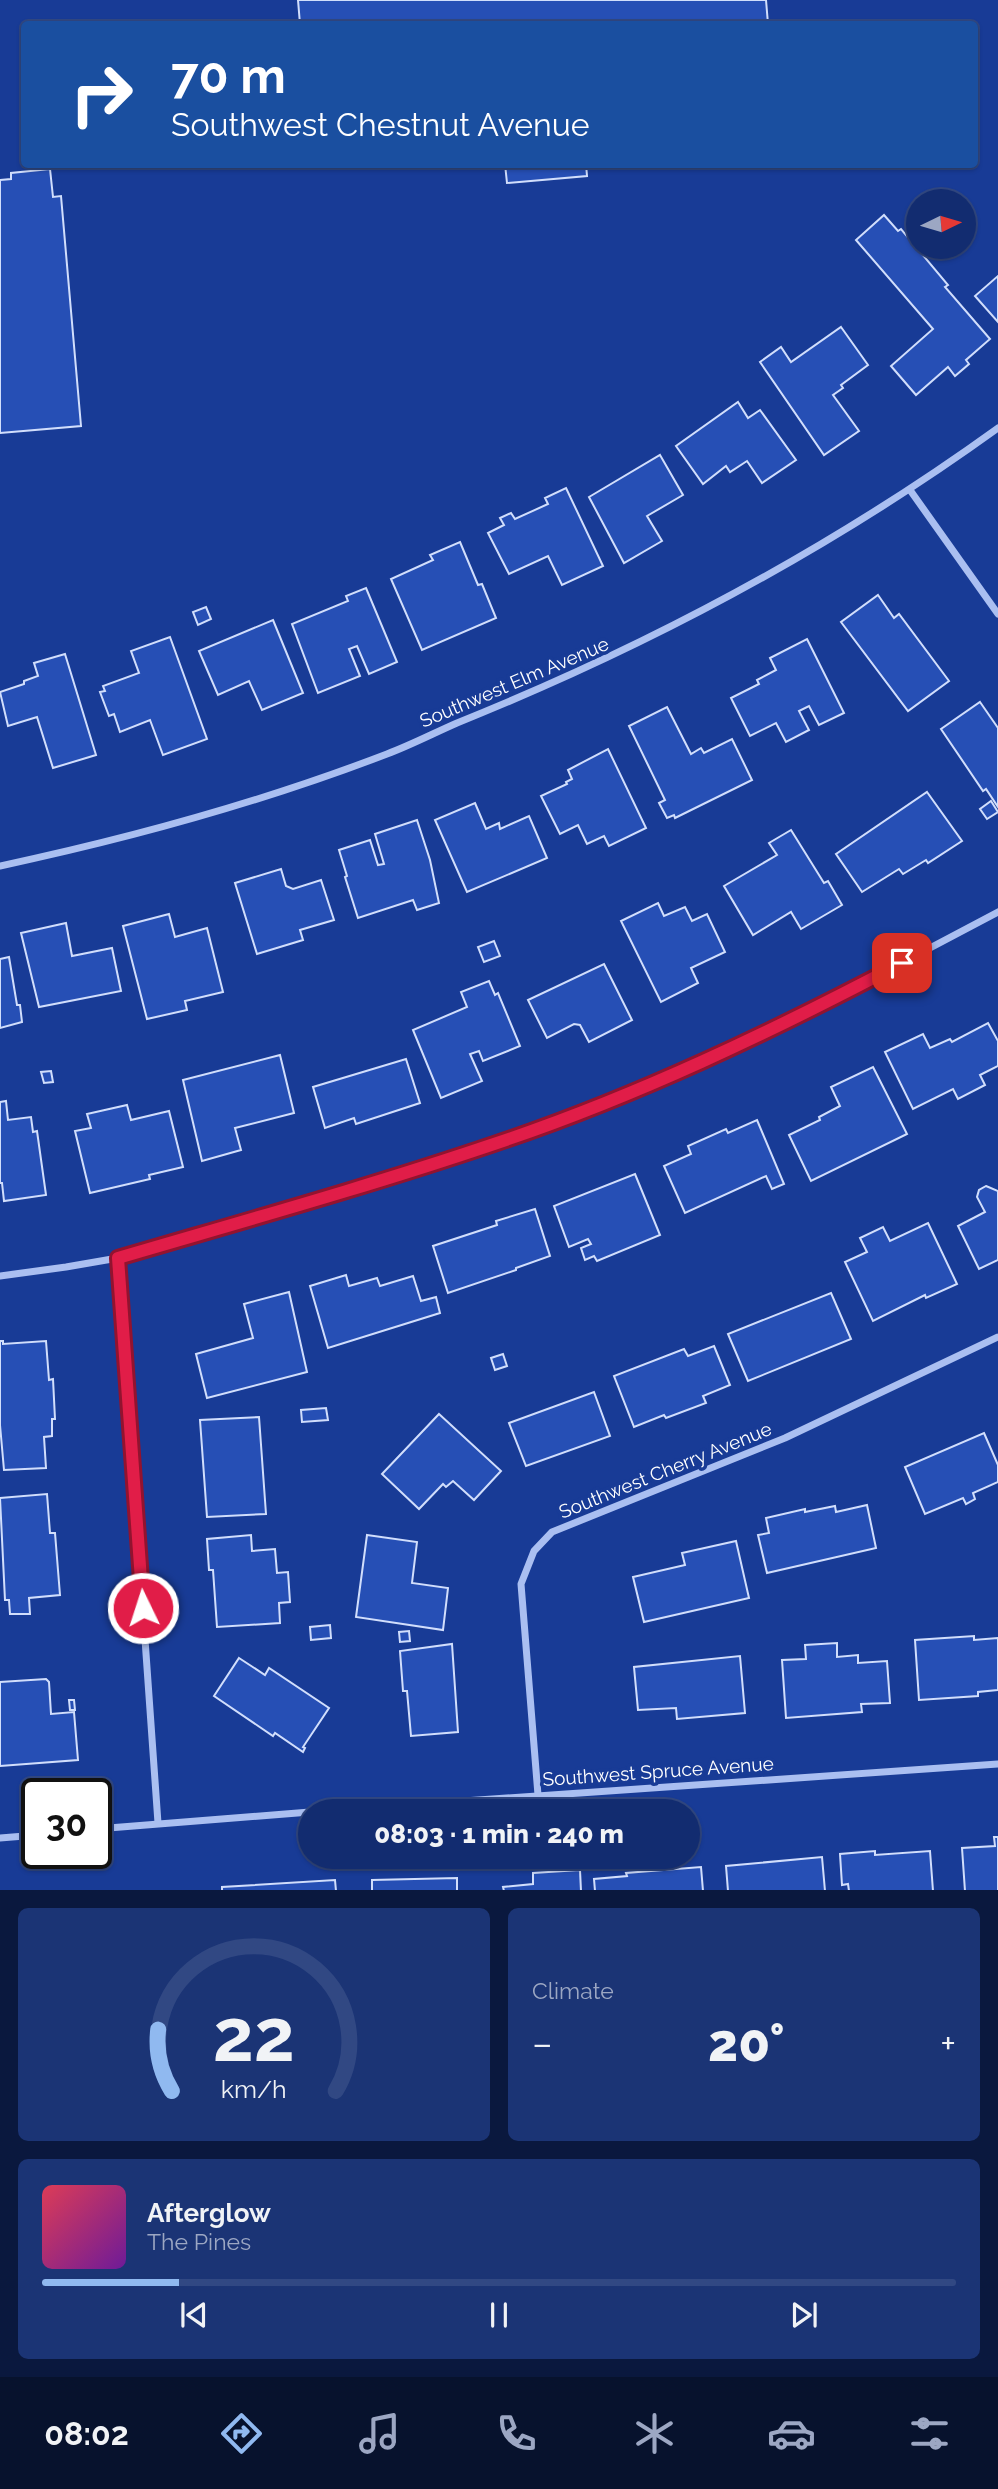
<!DOCTYPE html>
<meta charset="utf-8">
<style>
body{margin:0;font-family:Raleway,sans-serif;background:#1b3475;color:#f1f3f6;height:100vh;display:flex;flex-direction:column;font-size:26px;white-space:nowrap}
*{box-sizing:border-box;margin:0}
p{font-size:23px;color:#9ca7c3}
.icon{flex:none;width:38px;height:38px;fill:none;stroke:currentColor;stroke-width:2;stroke-linecap:round;stroke-linejoin:round}
.map{position:relative;height:1890px;overflow:hidden}
.details{display:flex;flex-direction:column;gap:18px;padding:18px;background:#0a183e;flex:1}
.details>*{flex:none}
.hud{position:absolute;left:21px;top:21px;width:957px;height:147px;border-radius:7px;box-shadow:0 2px 5px #0004,0 0 0 2px #314883;background:#1a4fa0;color:#fff;overflow:hidden}
.needle{width:46px;rotate:85deg}
.tools{position:absolute;left:906px;top:189px;display:grid;gap:14px}
.tools a{display:grid;place-items:center;width:70px;height:70px;border-radius:50%;background:#122c70;box-shadow:0 2px 5px #0004,0 0 0 2px #314883;font-size:35px}
.speed{position:absolute;left:21px;top:1778px;display:flex;gap:14px;font-size:35px;font-weight:700;text-align:center}
.speed>*{display:grid;place-content:center;width:91px;height:91px;border-radius:50%;background:#122c70;box-shadow:0 2px 5px #0004,0 0 0 2px #314883;line-height:1}
.speed .limit{border:4px solid #111;border-radius:10px;background:#fff;color:#111}
.pin{position:absolute;display:grid;place-items:center;width:60px;height:60px;color:#fff;margin:-30px;border-radius:14px;box-shadow:0 4px 10px #0006}
.me{position:absolute;width:77px;margin:-38px;rotate:356deg;stroke-linejoin:round;filter:drop-shadow(0 0 5px #0008)}
.turn{display:flex;align-items:center;gap:24px;height:147px;padding:0 35px;font-size:32px}
.turn .icon{width:91px;height:91px;stroke-width:2.5}
.turn b{display:block;font-size:49px;line-height:60px}
.big{font-size:52px;font-weight:800;line-height:1.1}
.details .card{flex:1;display:flex;flex-direction:column;justify-content:center;gap:10px;min-width:0;padding:0 24px;border-radius:10px;background:#1b3475}
.details .dial{align-items:center;gap:0}
.dial svg{height:182px;overflow:visible;fill:none;stroke:#314883;stroke-width:7;stroke-linecap:round;text-anchor:middle}
.dial text{fill:#f1f3f6;stroke:none}
.song{display:flex;align-items:center;gap:21px}
.cover{width:84px;height:84px;border-radius:10px;background:linear-gradient(135deg,hsl(350 70% 55%),hsl(280 70% 35%))}
.played{height:7px;border-radius:4px;background:linear-gradient(90deg,#90b9f0 15%,#314883 15%)}
.keys{display:flex;justify-content:space-around;direction:ltr}
.heat{display:flex;justify-content:space-between;align-items:center;font-size:38px;direction:ltr}
.details .tiles{flex:1;display:grid;gap:18px;grid-template-columns:1fr 1fr}
.card:last-child{grid-column:span 2}
.trip{position:absolute;left:298px;top:1799px;width:402px;height:70px;border-radius:35px;background:#122c70;box-shadow:0 2px 5px #0004,0 0 0 2px #314883;font-weight:800;line-height:70px;text-align:center}
.menu{display:flex;height:112px;justify-content:space-around;align-items:center;background:#07122d;color:#9ca7c3}
.menu .icon{width:49px;height:49px}
.menu .current{color:#90b9f0}
.menu b{font-size:32px;color:#f1f3f6}
.map>svg:first-child{display:block}
.building{fill:#264fb5;stroke:#d1defc;stroke-width:2}
.lines{fill:none;stroke-linecap:round;stroke-linejoin:round}
.street{stroke:#aabff1;stroke-width:7}
.route-casing{stroke:#92132f;stroke-width:18}
.route{stroke:#e11d48;stroke-width:12}
.labels{text-anchor:middle;stroke-width:7;stroke-linejoin:round;paint-order:stroke}
.street-label{font-size:19px;fill:#fff;stroke:#183b96}
</style>
<div class="map">
<svg width="998" height="1891" viewBox="0 0 998 1891">
<rect width="100%" height="100%" fill="#183b96"/>
<!-- building -->
<g class="building">
<polygon points="298,0 766,0 768,24 300,24"/>
<polygon points="505,164 586,164 587,176 507,183"/>
<polygon points="50,169 53,197 61,196 81,426 0,433 0,180 11,179 11,173"/>
<polygon points="884,215 898,231 901,229 948,285 945,287 990,339 966,360 969,364 955,376 948,367 916,395 891,366 933,329 856,240"/>
<polygon points="998,276 998,322 975,296"/>
<polygon points="841,327 868,365 841,385 843,388 833,395 859,431 824,455 760,362 781,347 791,362"/>
<polygon points="738,402 748,418 760,410 796,460 762,483 747,461 730,472 726,466 703,484 676,446"/>
<polygon points="660,455 683,495 647,516 662,541 624,563 589,497"/>
<polygon points="566,488 603,566 562,585 548,556 509,574 488,533 504,525 500,518 511,513 515,519 548,504 545,498"/>
<polygon points="460,542 478,585 482,584 496,618 422,650 391,579 433,560 430,555"/>
<polygon points="366,588 397,662 369,674 357,646 349,649 360,676 318,693 292,624 348,601 346,596"/>
<polygon points="878,595 894,618 899,614 949,681 908,711 841,622"/>
<polygon points="206,607 211,619 198,625 193,612"/>
<polygon points="273,620 303,693 262,710 249,681 218,695 199,651"/>
<polygon points="170,637 207,739 163,755 150,720 120,732 114,714 109,716 100,692 105,691 103,686 139,673 131,651"/>
<polygon points="807,639 844,713 819,725 809,706 799,711 809,730 786,742 776,723 750,736 731,698 759,684 757,680 776,670 770,658"/>
<polygon points="65,654 96,755 53,768 37,717 8,726 0,692 24,684 24,681 38,676 34,663"/>
<polygon points="980,702 998,728 998,807 986,789 983,791 941,729"/>
<polygon points="667,707 691,754 701,748 704,753 732,739 752,780 675,818 674,815 667,818 659,803 665,800 629,726"/>
<polygon points="608,749 646,828 609,846 604,836 587,844 578,825 560,834 541,796 567,784 566,782 572,779 568,770"/>
<polygon points="927,792 962,841 928,863 926,860 903,874 899,869 862,892 836,854"/>
<polygon points="991,801 998,812 987,819 980,809"/>
<polygon points="475,803 486,829 499,823 500,829 529,816 547,858 467,892 435,820"/>
<polygon points="417,820 430,860 439,903 417,910 413,900 358,918 345,877 347,876 339,850 370,840 378,865 384,864 375,834"/>
<polygon points="791,830 824,883 828,881 842,905 801,929 791,912 753,935 724,886 777,855 769,843"/>
<polygon points="281,869 286,886 293,889 321,880 334,920 300,930 303,940 257,954 235,883"/>
<polygon points="658,903 664,916 685,907 692,921 707,914 725,952 691,968 698,983 661,1002 621,921"/>
<polygon points="169,914 175,937 207,928 223,992 185,1001 187,1010 147,1019 123,926"/>
<polygon points="66,923 72,956 112,948 121,991 39,1007 21,933"/>
<polygon points="494,941 500,956 484,962 478,947"/>
<polygon points="9,957 17,1005 20,1005 22,1022 0,1028 0,959"/>
<polygon points="604,964 632,1020 589,1042 580,1025 574,1024 547,1038 528,1000"/>
<polygon points="489,981 495,995 498,993 520,1046 483,1061 479,1051 470,1054 482,1081 441,1098 413,1030 467,1007 461,992"/>
<polygon points="988,1023 998,1041 998,1066 980,1075 985,1085 958,1099 953,1089 913,1109 885,1052 923,1034 930,1048 950,1039 952,1042"/>
<polygon points="280,1055 294,1113 235,1128 241,1150 202,1161 183,1080"/>
<polygon points="406,1059 420,1103 356,1124 354,1118 325,1128 313,1087"/>
<polygon points="873,1067 907,1134 811,1181 789,1135 820,1120 819,1117 840,1106 831,1087"/>
<polygon points="51,1071 53,1082 44,1083 41,1072"/>
<polygon points="6,1101 8,1120 31,1117 33,1132 37,1131 46,1195 4,1201 2,1183 0,1183 0,1102"/>
<polygon points="127,1105 131,1120 169,1111 183,1167 149,1175 150,1179 90,1193 75,1131 91,1128 87,1114"/>
<polygon points="757,1120 784,1184 772,1189 766,1176 685,1213 664,1166 691,1154 688,1146 726,1129 728,1133"/>
<polygon points="635,1174 660,1235 597,1261 594,1256 585,1260 581,1248 591,1244 588,1239 569,1247 554,1206"/>
<polygon points="986,1186 998,1191 998,1260 979,1269 958,1226 985,1212 977,1197 979,1190"/>
<polygon points="535,1209 550,1256 516,1268 516,1270 448,1293 433,1246 497,1225 496,1221"/>
<polygon points="928,1223 957,1284 926,1298 925,1295 873,1321 845,1262 867,1252 860,1238 883,1227 890,1241"/>
<polygon points="346,1275 349,1286 377,1278 380,1286 413,1276 421,1301 436,1297 440,1313 328,1348 310,1286"/>
<polygon points="289,1292 307,1372 207,1398 196,1354 253,1338 244,1304"/>
<polygon points="831,1293 851,1339 748,1381 728,1334"/>
<polygon points="0,1341 3,1341 3,1344 46,1341 49,1380 53,1379 55,1419 52,1419 52,1436 44,1437 46,1468 4,1470 0,1425"/>
<polygon points="714,1346 730,1385 703,1396 706,1403 666,1418 664,1415 634,1427 614,1376 684,1349 688,1356"/>
<polygon points="503,1354 507,1366 495,1370 491,1358"/>
<polygon points="594,1392 610,1436 526,1466 509,1423"/>
<polygon points="326,1408 328,1420 302,1422 301,1410"/>
<polygon points="439,1414 501,1471 474,1500 453,1481 446,1487 443,1484 419,1509 382,1474"/>
<polygon points="259,1417 266,1514 207,1517 200,1420"/>
<polygon points="984,1433 998,1465 998,1482 973,1493 975,1499 966,1504 963,1498 925,1514 905,1467"/>
<polygon points="47,1494 50,1533 55,1533 60,1595 29,1598 30,1614 10,1614 9,1600 5,1600 0,1498"/>
<polygon points="867,1505 876,1548 767,1573 758,1535 769,1533 766,1518 805,1509 805,1512 835,1506 836,1512"/>
<polygon points="251,1535 252,1551 275,1549 277,1573 288,1572 290,1602 279,1603 280,1623 217,1627 213,1570 209,1570 207,1539"/>
<polygon points="367,1535 417,1542 412,1583 448,1588 443,1630 356,1617"/>
<polygon points="736,1541 749,1598 644,1622 633,1577 685,1565 682,1553"/>
<polygon points="330,1625 331,1638 311,1640 310,1627"/>
<polygon points="409,1631 410,1641 400,1642 399,1632"/>
<polygon points="974,1636 974,1640 998,1638 998,1690 978,1692 978,1696 919,1700 915,1640"/>
<polygon points="837,1643 837,1657 858,1655 858,1663 887,1661 890,1703 861,1704 862,1712 786,1718 782,1660 806,1659 805,1645"/>
<polygon points="452,1644 458,1732 411,1736 407,1691 403,1691 400,1651"/>
<polygon points="740,1656 745,1713 677,1719 676,1708 638,1710 634,1667"/>
<polygon points="239,1658 265,1675 269,1668 329,1708 303,1747 305,1748 303,1752 275,1733 273,1736 214,1696"/>
<polygon points="46,1679 49,1682 51,1714 74,1712 78,1760 0,1766 0,1682"/>
<polygon points="69,1700 74,1700 75,1710 70,1710"/>
<polygon points="994,1837 998,1837 998,1891 965,1891 962,1848 995,1846"/>
<polygon points="875,1851 875,1855 930,1851 933,1891 849,1891 848,1884 842,1885 840,1854"/>
<polygon points="822,1857 825,1891 728,1891 726,1866"/>
<polygon points="701,1867 703,1891 595,1891 594,1879 627,1876 626,1873"/>
<polygon points="580,1870 581,1891 504,1891 503,1887 533,1884 533,1873"/>
<polygon points="457,1878 457,1891 372,1891 372,1880"/>
<polygon points="335,1880 336,1891 222,1891 222,1887"/>
</g>
<g class="lines">
<!-- street -->
<g class="street">
<polyline points="910,490 998,614"/>
<path d="M0,866C131,838 262,802 387,754C411,745 434,733 457,723C651,645 829,550 998,428"/>
<polyline points="118,1258 158,1823"/>
<polyline points="0,1276 66,1267 118,1258 326,1197 496,1144 632,1091 805,1014 998,912"/>
<polyline points="538,1795 521,1584 534,1551 552,1532 785,1438 998,1337"/>
<polyline points="321,1811 998,1764"/>
<polyline points="96,1829 310,1812"/>
<polyline points="0,1838 37,1835"/>
</g>
</g>
<g class="lines">
<defs>
<path id="route" d="M143,1608L118,1258C244,1221 370,1186 494,1144C635,1097 771,1032 902,963"/>
</defs>
<!-- route casing -->
<use href="#route" class="route-casing"/>
<!-- route -->
<use href="#route" class="route"/>
</g>
<g class="labels">
<!-- street labels -->
<g class="street-label">
<text transform="translate(514 682) rotate(-23)" y="7">Southwest Elm Avenue</text>
<text transform="translate(665 1470) rotate(-22)" y="7">Southwest Cherry Avenue</text>
<text transform="translate(658 1771) rotate(-4)" y="7">Southwest Spruce Avenue</text>
</g>
</g>
</svg>
<div class="tools">
<a><svg class="needle" viewBox="-14 -14 28 28"><path d="M0-13l5 13h-10z" fill="#e53935"/><path d="M0 13l5-13h-10z" fill="#9ca7c3"/></svg></a>
</div>
<div class="speed"><div class="limit">30</div></div>
<div class="pin" style="left:902px;top:963px;background:#d93025"><svg class="icon" aria-label="arrive" viewBox="0 0 24 24"><path d="M6 21V4h12l-3 4 3 4H6"/></svg></div>
<svg class="me" style="left:143px;top:1608px" viewBox="-20 -20 40 40"><circle r="17" fill="#e11d48" stroke="#fff" stroke-width="3"/><path d="M0-11L8 9 0 5-8 9z" fill="#fff"/></svg>
<div class="trip">08:03 · 1 min · 240 m</div>
<div class="hud">
<div class="turn"><svg class="icon" aria-label="right" viewBox="0 0 24 24"><path d="M7 20v-9h11M14 6l5 5-5 5"/></svg><div><b>70 m</b>Southwest Chestnut Avenue</div></div>
</div>
</div>
<section class="details">
<div class="tiles">
<div class="card dial"><svg viewBox="0 0 100 80">
<path d="M14 69A42 42 0 1 1 86 69"/>
<path d="M14 69A42 42 0 0 1 8 42" stroke="#90b9f0"/>
<text x="50" y="56" font-size="32" font-weight="700">22</text>
<text x="50" y="72" font-size="11">km/h</text>
</svg></div>
<div class="card"><p>Climate</p>
<div class="heat"><a>−</a><b class="big">20°</b><a>+</a></div>
</div>
<div class="card">
<div class="song"><i class="cover"></i><div><b>Afterglow</b><p>The Pines</p></div></div>
<div class="played"></div>
<div class="keys"><svg class="icon" aria-label="previous" viewBox="0 0 24 24"><path d="M18 5L8 12l10 7zM5 5v14"/></svg><svg class="icon" aria-label="pause" viewBox="0 0 24 24"><path d="M8 5v14M16 5v14"/></svg><svg class="icon" aria-label="next" viewBox="0 0 24 24"><path d="M6 5l10 7-10 7zM19 5v14"/></svg></div>
</div>
</div>
</section>
<nav class="menu">
<b>08:02</b>
<svg class="icon current" aria-label="directions" viewBox="0 0 24 24"><path d="M12 3l9 9-9 9-9-9zM9 14v-3h6M13 9l2 2-2 2"/></svg>
<svg class="icon" aria-label="music" viewBox="0 0 24 24"><path d="M9 18V5l10-2v13"/><circle cx="6" cy="18" r="3"/><circle cx="16" cy="16" r="3"/></svg>
<svg class="icon" aria-label="phone" viewBox="0 0 24 24"><path d="M5 4h4l2 5-3 2q2 4 5 5l2-3 5 2v4C11 20 4 13 5 4z"/></svg>
<svg class="icon" aria-label="climate" viewBox="0 0 24 24"><path d="M12 3v18M4 7l16 10M4 17L20 7"/></svg>
<svg class="icon" aria-label="car" viewBox="0 0 24 24"><path d="M5 17H2v-5l4-1 3-4h7l3 4 3 1v5h-3M9 17h6M6 11h13"/><circle cx="7" cy="17" r="2"/><circle cx="17" cy="17" r="2"/></svg>
<svg class="icon" aria-label="filters" viewBox="0 0 24 24"><path d="M4 7h16M4 17h16"/><circle cx="9" cy="7" r="2"/><circle cx="15" cy="17" r="2"/></svg>
</nav>
